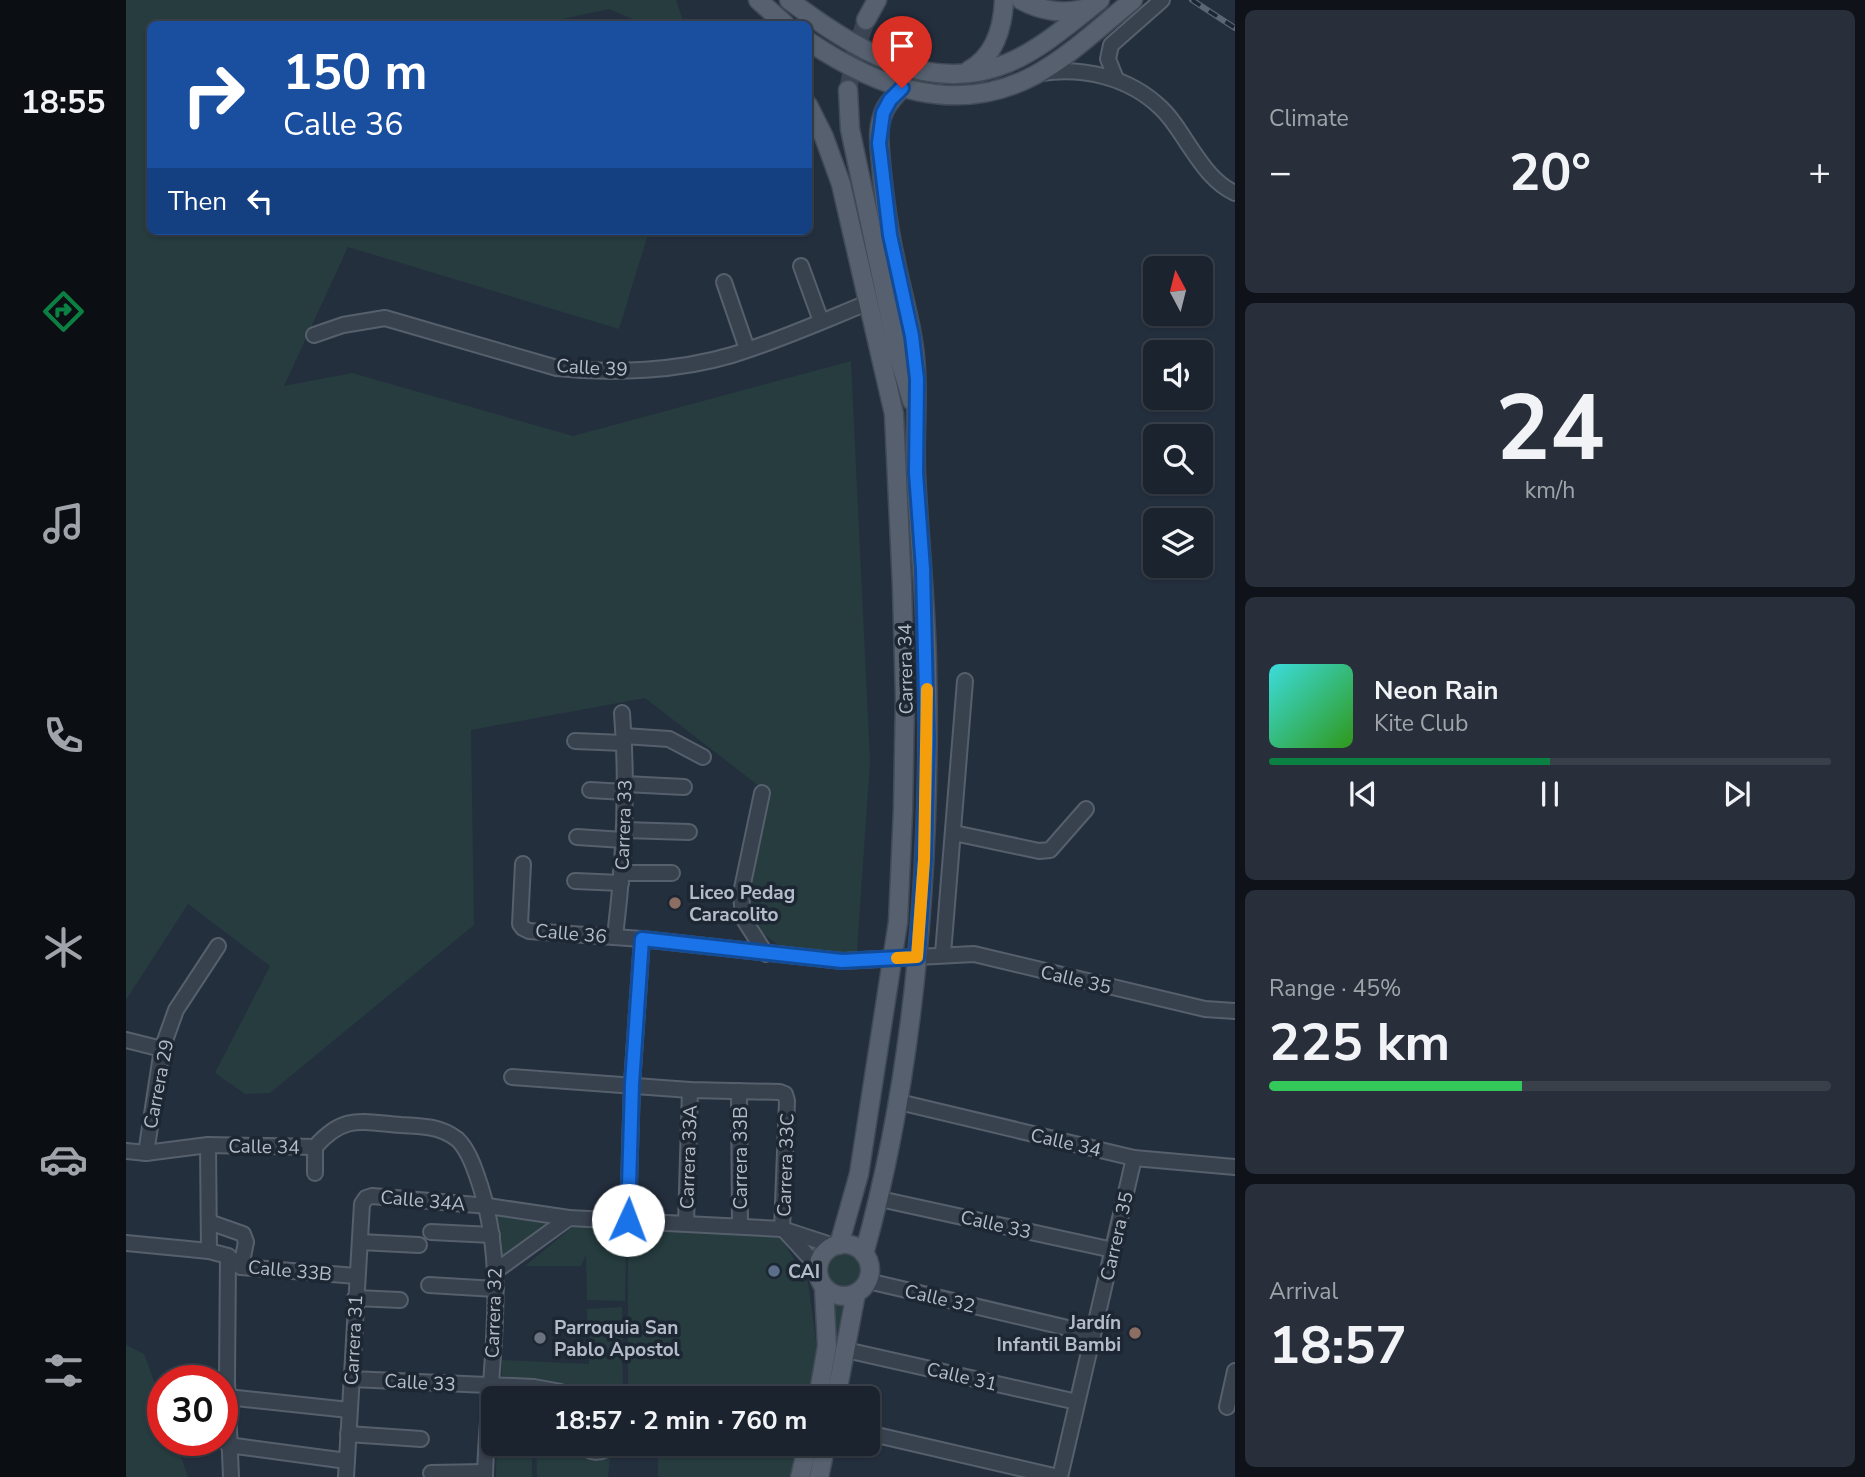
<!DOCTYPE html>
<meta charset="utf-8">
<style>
body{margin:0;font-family:"Nunito Sans",sans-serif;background:#282f3a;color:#f1f3f6;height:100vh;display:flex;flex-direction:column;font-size:26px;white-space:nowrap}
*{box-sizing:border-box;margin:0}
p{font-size:23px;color:#a0a4aa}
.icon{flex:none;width:38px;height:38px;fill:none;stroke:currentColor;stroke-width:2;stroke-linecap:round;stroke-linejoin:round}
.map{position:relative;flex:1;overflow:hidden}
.sheet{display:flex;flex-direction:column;gap:10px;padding:10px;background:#0f1319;width:630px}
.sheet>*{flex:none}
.guide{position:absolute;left:21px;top:21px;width:665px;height:214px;border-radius:10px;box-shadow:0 2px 5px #0004,0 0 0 2px #39404a;background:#1a4fa0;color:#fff;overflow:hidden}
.needle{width:46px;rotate:353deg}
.controls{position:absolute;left:1017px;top:256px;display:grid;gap:14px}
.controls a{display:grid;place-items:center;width:70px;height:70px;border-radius:10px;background:#1b232e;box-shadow:0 2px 5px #0004,0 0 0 2px #39404a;font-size:35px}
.speed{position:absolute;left:21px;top:1365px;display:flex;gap:14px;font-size:35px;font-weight:700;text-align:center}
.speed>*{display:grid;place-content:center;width:91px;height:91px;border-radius:50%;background:#1b232e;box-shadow:0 2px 5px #0004,0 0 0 2px #39404a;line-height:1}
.speed .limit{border:10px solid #d22;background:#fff;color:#111}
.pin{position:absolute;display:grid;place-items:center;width:60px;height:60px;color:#fff;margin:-72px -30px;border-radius:50% 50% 50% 0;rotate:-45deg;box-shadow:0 0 7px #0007}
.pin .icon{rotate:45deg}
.me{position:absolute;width:77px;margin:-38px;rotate:2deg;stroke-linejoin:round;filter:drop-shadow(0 0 5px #0008)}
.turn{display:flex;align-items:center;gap:24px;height:147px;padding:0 21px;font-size:32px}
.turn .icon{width:91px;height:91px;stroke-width:2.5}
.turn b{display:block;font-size:49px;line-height:60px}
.then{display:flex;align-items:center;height:66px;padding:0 21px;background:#0003;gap:14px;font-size:26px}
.big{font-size:52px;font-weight:700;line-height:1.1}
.sheet .tile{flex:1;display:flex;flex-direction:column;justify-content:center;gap:10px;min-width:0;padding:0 24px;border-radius:10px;background:#282f3a}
.sheet .dial{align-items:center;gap:0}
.dial b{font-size:91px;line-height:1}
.song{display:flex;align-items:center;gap:21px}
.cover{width:84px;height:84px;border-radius:10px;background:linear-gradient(135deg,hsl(180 70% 55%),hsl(110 70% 35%))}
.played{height:7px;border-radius:4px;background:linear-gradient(90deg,#0b8043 50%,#39404a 50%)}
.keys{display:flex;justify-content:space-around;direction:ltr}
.heat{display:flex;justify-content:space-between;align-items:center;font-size:38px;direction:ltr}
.charge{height:10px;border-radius:5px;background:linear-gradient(90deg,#34c759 45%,#39404a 0)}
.trip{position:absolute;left:355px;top:1386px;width:399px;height:70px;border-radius:10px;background:#1b232e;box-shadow:0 2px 5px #0004,0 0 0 2px #39404a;font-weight:700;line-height:70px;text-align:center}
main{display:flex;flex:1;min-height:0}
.tabs{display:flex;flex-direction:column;width:126px;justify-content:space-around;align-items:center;background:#0b0e12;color:#a0a4aa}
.tabs .icon{width:49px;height:49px}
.tabs .selected{color:#0b8043}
.tabs b{font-size:32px;color:#f1f3f6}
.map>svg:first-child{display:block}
.green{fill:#263c3f}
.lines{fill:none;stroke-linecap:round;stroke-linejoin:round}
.major-tunnel{stroke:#3a4453;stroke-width:18;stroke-dasharray:18 9;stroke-linecap:butt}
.minor-casing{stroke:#565f6c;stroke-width:18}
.major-casing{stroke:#414a57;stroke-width:21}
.minor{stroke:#38414e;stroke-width:14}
.major{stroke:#56606e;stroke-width:18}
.rail-casing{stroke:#5a6575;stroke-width:6}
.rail{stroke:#1d2633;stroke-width:3.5;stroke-dasharray:10;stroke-linecap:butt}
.route-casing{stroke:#114b97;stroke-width:18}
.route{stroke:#1a73e8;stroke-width:12}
.slow{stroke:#f59e0b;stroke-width:12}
.education-dot{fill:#8d6e63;stroke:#1d2633;stroke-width:2.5}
.service-dot{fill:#5c6f8a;stroke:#1d2633;stroke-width:2.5}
.worship-dot{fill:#6b7280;stroke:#1d2633;stroke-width:2.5}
.labels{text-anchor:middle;stroke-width:7;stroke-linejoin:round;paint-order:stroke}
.street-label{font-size:19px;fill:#b4bcc9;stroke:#1d2633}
.poi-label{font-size:19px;font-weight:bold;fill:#b4bcc9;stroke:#1d2633;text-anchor:start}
</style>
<main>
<nav class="tabs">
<b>18:55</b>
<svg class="icon selected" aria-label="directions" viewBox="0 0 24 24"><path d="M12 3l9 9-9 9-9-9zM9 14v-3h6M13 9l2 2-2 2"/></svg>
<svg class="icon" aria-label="music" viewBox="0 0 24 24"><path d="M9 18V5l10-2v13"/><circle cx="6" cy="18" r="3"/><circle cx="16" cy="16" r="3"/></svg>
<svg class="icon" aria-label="phone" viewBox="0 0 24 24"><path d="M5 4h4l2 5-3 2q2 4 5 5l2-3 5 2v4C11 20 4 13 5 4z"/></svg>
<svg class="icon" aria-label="climate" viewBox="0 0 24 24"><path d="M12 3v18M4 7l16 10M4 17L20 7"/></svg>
<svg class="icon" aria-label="car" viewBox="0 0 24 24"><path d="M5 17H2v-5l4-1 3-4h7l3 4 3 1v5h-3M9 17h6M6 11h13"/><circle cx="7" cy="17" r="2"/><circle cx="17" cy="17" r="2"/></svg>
<svg class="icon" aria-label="filters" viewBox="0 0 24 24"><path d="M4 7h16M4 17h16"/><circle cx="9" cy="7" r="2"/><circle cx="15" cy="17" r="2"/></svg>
</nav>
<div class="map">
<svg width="1109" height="1477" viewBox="0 0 1109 1477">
<rect width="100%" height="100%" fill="#242f3e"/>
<!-- green -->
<g class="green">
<polygon points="0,0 550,0 558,24 518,24 483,9 413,24 24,24 24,231 523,231 493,329 222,247 158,386 226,373 447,436 725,361 744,761 731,952 661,952 608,911 638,790 519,698 345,730 348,925 144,1093 119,1094 89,1073 144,966 62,904 0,1000"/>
<polygon points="366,1213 434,1220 373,1263"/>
<polygon points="449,1225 493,1226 493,1252 500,1252 499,1301 461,1300 460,1255 455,1266 399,1266"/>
<polygon points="502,1227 654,1236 682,1282 692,1355 683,1398 502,1398"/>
<circle cx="717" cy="1270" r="19"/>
<polygon points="706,1300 723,1303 703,1398 699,1398"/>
<polygon points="496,1307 497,1398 451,1398 442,1384 376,1380 376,1360 463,1364 461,1309"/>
<polygon points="0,1345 18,1354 37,1406 37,1440 49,1440 62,1477 0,1477"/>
<polygon points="371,1444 406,1444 406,1477 370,1477"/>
<polygon points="410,1444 446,1444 459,1458 484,1457 482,1477 411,1477"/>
<polygon points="532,1444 674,1444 667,1477 534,1477 532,1476"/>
</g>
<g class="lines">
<!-- major-tunnel -->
<polyline class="major-tunnel" points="722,90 729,54 740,20"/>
<defs>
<g id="minor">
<path d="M915,73C958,67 1003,77 1035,108C1047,119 1055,134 1064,147C1076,165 1089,184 1109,193"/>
<polyline points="990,79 982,59 985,45 1036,0"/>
<polyline points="675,266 695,321"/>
<polyline points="598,282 621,349"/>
<path d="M188,335L217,325L259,318L431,368C488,374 552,371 606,355C652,341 697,321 741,303"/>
<polyline points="498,736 543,739 577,757"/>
<polyline points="449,741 498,743"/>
<polyline points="499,784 558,787"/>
<polyline points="464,790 499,792"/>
<polyline points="636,793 615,893 617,918 640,954"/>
<polyline points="498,830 563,832"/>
<polyline points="828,833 913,851 924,850 960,809"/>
<polyline points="451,837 497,840"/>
<polyline points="397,864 394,924 397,928 403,931 516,939 716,961 848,954 1079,1009 1109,1011"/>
<polyline points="495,873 546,873"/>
<polyline points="449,881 495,883"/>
<path d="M489,937C498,863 502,788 496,713"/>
<polyline points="817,954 839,681"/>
<polyline points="0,1040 36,1049"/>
<polyline points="386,1077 564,1090 654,1092 659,1094 661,1101 656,1229"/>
<polyline points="613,1091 614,1226"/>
<polyline points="773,1102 1008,1158 1109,1167"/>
<polyline points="82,1145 83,1251 102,1256 101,1381 105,1477"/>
<polyline points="189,1147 189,1173"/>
<path d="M0,1151L20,1153L82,1145L189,1147C218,1114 235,1122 275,1125C296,1126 314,1126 331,1139C341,1148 347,1164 351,1176C386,1273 361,1377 359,1477"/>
<polyline points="20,1153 36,1049 50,1010 92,946"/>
<polyline points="754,1199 987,1250"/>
<polyline points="502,1220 506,1084 516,939"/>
<polyline points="83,1222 117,1234 120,1242 115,1267"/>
<polyline points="560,1223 564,1090"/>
<polyline points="305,1232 366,1235"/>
<polyline points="660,1232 692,1267"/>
<polyline points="234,1242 293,1245"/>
<polyline points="0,1243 83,1251"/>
<polyline points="102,1256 115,1267 231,1276"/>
<polyline points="371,1270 443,1218 656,1229 708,1246"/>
<polyline points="742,1281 967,1334"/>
<polyline points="303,1285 370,1289"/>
<polyline points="229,1298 274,1300"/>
<polyline points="720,1350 951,1402"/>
<polyline points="225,1379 408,1387 435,1392 445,1398"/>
<polyline points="101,1397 223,1410"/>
<polyline points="1101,1407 1109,1371"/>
<polyline points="742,1433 932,1477"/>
<polyline points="222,1434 295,1439"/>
<path d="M456,1444C465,1455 476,1454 487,1444"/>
<polyline points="102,1445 221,1461"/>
<polyline points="305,1473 359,1472"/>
<polyline points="220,1477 236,1204 240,1198 246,1196 362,1206 443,1218"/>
<polyline points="934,1477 1008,1158"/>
</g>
<g id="major">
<polyline points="632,0 659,24"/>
<path d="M663,0C725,47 802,97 882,63C915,49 946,22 974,0"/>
<path d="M895,0C915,11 939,15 961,8"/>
<polyline points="740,20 751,0"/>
<path d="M682,41C752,88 830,117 909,75C944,56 976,25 1007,0"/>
<path d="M842,71C868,57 877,28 878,0"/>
<polyline points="722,90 724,129 728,148 772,354 786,401"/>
<polyline points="682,105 698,137 715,184 768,414 776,586 779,698 777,810 772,922 733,1174 713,1245"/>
<circle cx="718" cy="1270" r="26"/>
<path d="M738,1254C791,1064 805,862 801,665C800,602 793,539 790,475C788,436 793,396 789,357C786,323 775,291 769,258C762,227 758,195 755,164C754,149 751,132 756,117C759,105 768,97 776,88"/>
<polyline points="692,1398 701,1346 698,1288"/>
<polyline points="710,1398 730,1293"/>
<polyline points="674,1477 682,1444"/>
<polyline points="693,1477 700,1444"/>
</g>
</defs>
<!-- minor casing -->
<use href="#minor" class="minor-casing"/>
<!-- major casing -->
<use href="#major" class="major-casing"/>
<!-- minor -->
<use href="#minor" class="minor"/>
<!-- major -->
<use href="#major" class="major"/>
<defs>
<polyline id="rail" points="1066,0 1109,28"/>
</defs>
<!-- rail casing -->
<use href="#rail" class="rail-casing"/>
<!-- rail -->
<use href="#rail" class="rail"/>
</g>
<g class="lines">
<defs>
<polyline id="route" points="502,1220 506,1084 516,939 716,961 791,957 798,860 801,739 797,569 790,473 791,379 786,336 764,235 753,143 757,113 764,100 776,88"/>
</defs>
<!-- route casing -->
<use href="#route" class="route-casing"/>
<!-- route -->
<use href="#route" class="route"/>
<!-- slow -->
<polyline class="slow" points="771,958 791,957 798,860 801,689"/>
</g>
<!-- markers -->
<g class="education-dot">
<circle cx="549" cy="903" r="7"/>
<circle cx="1009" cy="1333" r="7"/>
</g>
<circle class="service-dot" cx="648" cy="1271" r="7"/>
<circle class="worship-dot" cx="414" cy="1338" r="7"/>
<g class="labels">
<!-- street labels -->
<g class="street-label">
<text transform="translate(466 367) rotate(3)" y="7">Calle 39</text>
<text transform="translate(779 669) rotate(-91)" y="7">Carrera 34</text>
<text transform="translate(497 825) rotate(-88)" y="7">Carrera 33</text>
<text transform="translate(445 933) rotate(5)" y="7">Calle 36</text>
<text transform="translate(950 979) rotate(13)" y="7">Calle 35</text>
<text transform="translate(32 1084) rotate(-79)" y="7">Carrera 29</text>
<text transform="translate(940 1142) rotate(13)" y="7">Calle 34</text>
<text transform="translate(138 1146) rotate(1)" y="7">Calle 34</text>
<text transform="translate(562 1157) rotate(-88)" y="7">Carrera 33A</text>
<text transform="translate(614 1158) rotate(-90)" y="7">Carrera 33B</text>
<text transform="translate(659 1165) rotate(-88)" y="7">Carrera 33C</text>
<text transform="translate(297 1200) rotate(5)" y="7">Calle 34A</text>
<text transform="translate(870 1224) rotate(13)" y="7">Calle 33</text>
<text transform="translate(990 1236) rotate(-77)" y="7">Carrera 35</text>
<text transform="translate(164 1270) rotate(5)" y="7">Calle 33B</text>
<text transform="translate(814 1298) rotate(13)" y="7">Calle 32</text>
<text transform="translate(367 1313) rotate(-88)" y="7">Carrera 32</text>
<text transform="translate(227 1340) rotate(-87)" y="7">Carrera 31</text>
<text transform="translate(836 1376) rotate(13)" y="7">Calle 31</text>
<text transform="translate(294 1382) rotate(3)" y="7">Calle 33</text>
</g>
<!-- poi labels -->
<g class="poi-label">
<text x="563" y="899">Liceo Pedag<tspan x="563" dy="22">Caracolito</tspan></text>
<text x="662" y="1278">CAI</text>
<text x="995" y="1329" text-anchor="end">Jardín<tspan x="995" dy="22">Infantil Bambi</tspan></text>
<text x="428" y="1334">Parroquia San<tspan x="428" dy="22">Pablo Apostol</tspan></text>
</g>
</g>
</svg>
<div class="controls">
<a><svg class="needle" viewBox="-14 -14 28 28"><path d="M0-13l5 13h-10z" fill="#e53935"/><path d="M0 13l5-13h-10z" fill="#a0a4aa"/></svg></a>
<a><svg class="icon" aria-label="sound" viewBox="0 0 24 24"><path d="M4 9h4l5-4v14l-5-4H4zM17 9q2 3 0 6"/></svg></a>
<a><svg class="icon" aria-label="search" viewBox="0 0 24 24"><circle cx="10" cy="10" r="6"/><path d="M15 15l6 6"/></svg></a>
<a><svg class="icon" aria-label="layers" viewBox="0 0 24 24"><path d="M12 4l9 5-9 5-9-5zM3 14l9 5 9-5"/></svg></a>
</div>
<div class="speed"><div class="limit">30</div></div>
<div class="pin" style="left:776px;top:88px;background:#d93025"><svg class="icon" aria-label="arrive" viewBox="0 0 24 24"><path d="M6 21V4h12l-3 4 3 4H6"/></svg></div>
<svg class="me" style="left:502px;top:1220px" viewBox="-20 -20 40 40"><circle r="19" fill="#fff"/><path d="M0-13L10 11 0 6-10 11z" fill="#1a73e8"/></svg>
<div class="trip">18:57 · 2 min · 760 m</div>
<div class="guide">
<div class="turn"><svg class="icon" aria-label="right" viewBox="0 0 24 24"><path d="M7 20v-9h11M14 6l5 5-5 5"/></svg><div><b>150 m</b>Calle 36</div></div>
<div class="then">Then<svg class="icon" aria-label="left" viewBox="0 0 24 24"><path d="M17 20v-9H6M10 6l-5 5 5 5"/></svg></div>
</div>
</div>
<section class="sheet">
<div class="tile"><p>Climate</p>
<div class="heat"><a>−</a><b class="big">20°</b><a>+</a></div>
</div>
<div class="tile dial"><b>24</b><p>km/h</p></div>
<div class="tile">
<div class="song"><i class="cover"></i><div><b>Neon Rain</b><p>Kite Club</p></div></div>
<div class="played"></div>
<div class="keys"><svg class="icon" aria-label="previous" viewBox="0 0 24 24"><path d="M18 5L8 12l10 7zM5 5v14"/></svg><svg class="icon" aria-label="pause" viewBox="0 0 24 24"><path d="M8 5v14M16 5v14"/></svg><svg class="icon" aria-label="next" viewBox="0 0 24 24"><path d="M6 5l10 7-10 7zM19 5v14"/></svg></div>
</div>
<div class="tile"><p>Range · 45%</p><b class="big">225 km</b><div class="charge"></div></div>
<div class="tile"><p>Arrival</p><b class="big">18:57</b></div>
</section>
</main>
